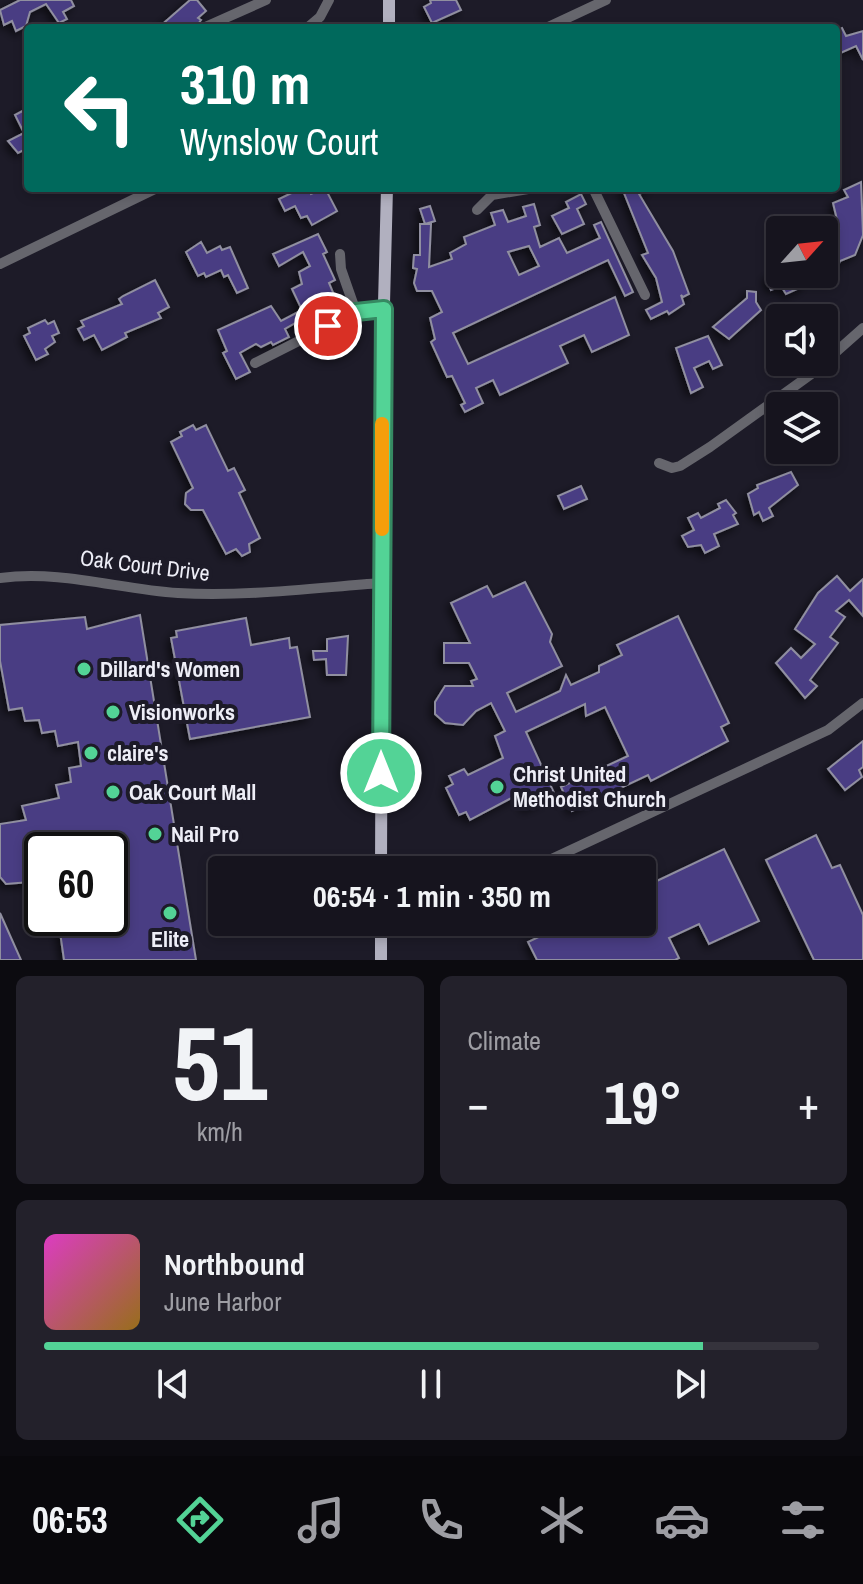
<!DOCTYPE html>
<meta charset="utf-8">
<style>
body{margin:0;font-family:"Archivo Narrow",sans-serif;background:#23212b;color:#f1f3f6;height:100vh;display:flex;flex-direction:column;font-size:30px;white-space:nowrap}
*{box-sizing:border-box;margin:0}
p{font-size:26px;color:#9e9ea4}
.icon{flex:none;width:44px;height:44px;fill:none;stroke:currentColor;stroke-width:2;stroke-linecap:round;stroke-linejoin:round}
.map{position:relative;height:960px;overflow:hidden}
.details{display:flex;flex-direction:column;gap:16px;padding:16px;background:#0c0b10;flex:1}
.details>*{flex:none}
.guide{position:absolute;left:24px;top:24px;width:816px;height:168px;border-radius:8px;box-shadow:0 4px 12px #0003,0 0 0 2px #35333c;background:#00695c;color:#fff;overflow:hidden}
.needle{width:52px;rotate:63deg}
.fabs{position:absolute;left:766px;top:216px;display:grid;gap:16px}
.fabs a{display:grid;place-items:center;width:72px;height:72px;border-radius:8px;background:#16141e;box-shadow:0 4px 12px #0003,0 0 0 2px #35333c;font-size:40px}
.speed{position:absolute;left:24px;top:832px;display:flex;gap:16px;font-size:40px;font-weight:700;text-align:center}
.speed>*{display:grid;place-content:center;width:104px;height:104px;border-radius:50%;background:#16141e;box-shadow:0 4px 12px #0003,0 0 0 2px #35333c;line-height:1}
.speed .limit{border:4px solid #111;border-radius:12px;background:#fff;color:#111}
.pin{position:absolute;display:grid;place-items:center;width:68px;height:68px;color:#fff;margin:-34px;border:4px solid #fff;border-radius:50%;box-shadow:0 2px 8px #0007}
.me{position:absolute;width:88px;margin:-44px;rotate:0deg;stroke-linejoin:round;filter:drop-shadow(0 0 6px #0008)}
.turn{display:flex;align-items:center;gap:28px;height:168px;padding:0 24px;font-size:36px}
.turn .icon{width:104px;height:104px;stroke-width:2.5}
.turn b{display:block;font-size:56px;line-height:68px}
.big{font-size:60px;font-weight:800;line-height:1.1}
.details .widget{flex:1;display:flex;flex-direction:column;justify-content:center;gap:12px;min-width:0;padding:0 28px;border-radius:12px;background:#23212b}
.details .dial{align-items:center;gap:0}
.dial b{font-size:104px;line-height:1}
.song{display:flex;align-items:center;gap:24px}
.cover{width:96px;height:96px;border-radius:12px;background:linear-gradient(135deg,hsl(310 70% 55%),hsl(40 70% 35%))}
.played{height:8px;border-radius:4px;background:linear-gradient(90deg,#53d396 85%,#35333c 85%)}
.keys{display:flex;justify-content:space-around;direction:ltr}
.heat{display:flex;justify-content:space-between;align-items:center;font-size:44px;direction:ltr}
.details .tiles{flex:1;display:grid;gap:16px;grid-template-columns:1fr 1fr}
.widget:last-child{grid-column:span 2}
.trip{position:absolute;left:208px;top:856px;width:448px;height:80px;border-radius:8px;background:#16141e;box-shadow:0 4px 12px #0003,0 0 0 2px #35333c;font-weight:800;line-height:80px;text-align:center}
.menu{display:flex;height:128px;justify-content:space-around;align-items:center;background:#09080c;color:#9e9ea4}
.menu .icon{width:56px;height:56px}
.menu .selected{color:#53d396}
.menu b{font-size:36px;color:#f1f3f6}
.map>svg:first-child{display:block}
.building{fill:#493c83;stroke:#908fa0;stroke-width:2;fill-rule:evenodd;filter:url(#shadow)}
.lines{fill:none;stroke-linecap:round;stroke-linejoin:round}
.minor{stroke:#66666d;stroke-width:10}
.major{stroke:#b1b0bf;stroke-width:12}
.route-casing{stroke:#368962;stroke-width:20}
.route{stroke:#53d396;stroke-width:14}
.slow{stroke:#f59e0b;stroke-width:14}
.poi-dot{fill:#53d396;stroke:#1d1b28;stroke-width:3}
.labels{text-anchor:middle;stroke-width:8;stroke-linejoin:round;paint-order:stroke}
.street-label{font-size:22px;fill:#eeeef7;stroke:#1d1b28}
.poi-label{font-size:22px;font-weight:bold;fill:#eeeef7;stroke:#1d1b28;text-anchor:start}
</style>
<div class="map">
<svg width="863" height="960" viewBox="0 0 863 960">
<defs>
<filter id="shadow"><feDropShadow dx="-3.5" dy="3.5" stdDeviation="4" flood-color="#0009"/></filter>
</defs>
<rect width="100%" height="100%" fill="#1d1b28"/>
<!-- building -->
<g class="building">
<polygon points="20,0 71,0 74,6 63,12 67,19 59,23 46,4 30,12 26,26 16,31 12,21 4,25 0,10"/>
<polygon points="190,0 197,0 206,11 198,18 201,20 195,28 158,28"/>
<polygon points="430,0 456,0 461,10 432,23 424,7 431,3"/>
<polygon points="842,28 846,36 863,31 863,60 856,46 836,55 836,31"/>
<polygon points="28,108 28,148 18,153 8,141 24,133 15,115"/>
<polygon points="861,182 863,235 855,255 840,261 836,271 832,270 824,267 824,235 839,228 833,203 848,197 844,190"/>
<polygon points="302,188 308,188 311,194 325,188 337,211 312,225 307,216 301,218 295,206 285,211 279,199"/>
<polygon points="622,188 652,188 639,194 673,251 689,294 683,297 681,295 684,304 669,314 667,311 651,319 646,310 662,302 656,278 642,255 648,253"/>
<polygon points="581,194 586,204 577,209 584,224 562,234 552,216 569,208 566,202"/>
<path d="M534,204L540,225L534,227L540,247L559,238L567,253L600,238L594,225L601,222L633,292L625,296L608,260L453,333L468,364L615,297L629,335L592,352L584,335L560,346L568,363L500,395L493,380L476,388L483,403L465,412L461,405L465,403L452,376L447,377L431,342L435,339L430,318L442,312L432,291H417L414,283L417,269L413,268L414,255H420V224H425L420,209L430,206L435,221L425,224H431L429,267L452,259L450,253L466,244L464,237L495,225L491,213L503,210L508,222L526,216L523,207ZM529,246L539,266L519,275L508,252Z"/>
<polygon points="318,234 327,252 323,254 335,280 329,283 341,311 303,330 299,321 285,329 289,337 273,345 271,342 261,347 256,344 240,353 250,372 236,379 223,353 227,351 218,330 271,306 281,321 302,310 292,289 302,284 299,272 310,266 303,252 279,266 273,254"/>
<polygon points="201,242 207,253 220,246 222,250 230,247 248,288 237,293 228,275 224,277 221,270 206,277 204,273 198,276 186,252"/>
<polygon points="779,272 800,274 804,286 786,294 781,286 771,290 766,278"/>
<polygon points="155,280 169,307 158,313 161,318 125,333 127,337 102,350 94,335 84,340 78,329 84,326 81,321 122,304 119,299 123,296"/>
<polygon points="747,291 756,292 756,302 761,310 729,339 713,327 747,298"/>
<polygon points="45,320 48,324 54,321 59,333 52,336 55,342 45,349 48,354 36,360 24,336 30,333 28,328"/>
<polygon points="708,336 722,365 713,369 709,361 694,368 703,387 691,393 676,348"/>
<polygon points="193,425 196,430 206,425 228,471 234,468 245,490 239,493 260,538 249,544 250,552 242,556 236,549 226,554 203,510 191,510 185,504 186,493 193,488 171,442 182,436 180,432"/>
<polygon points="791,472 798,485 769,508 773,516 763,521 759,512 754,515 748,494 758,488 757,485"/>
<polygon points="581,486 587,499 564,509 558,496"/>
<polygon points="726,500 736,513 733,515 738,524 714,534 719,546 705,553 701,545 688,547 682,536 694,530 688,518 698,513 701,518 720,508 718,504"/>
<polygon points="837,576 850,591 863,579 863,616 849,600 836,611 845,617 830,637 838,643 810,680 817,686 805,698 776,663 791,648 801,658 815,644 795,629 818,593"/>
<polygon points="525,582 552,634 550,642 562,666 507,693 516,712 560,691 566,675 571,685 599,672 599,666 622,655 617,645 678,616 729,723 721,727 728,741 651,781 648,775 572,811 561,787 628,756 605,707 586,716 585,704 526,732 555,795 526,809 519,794 470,820 466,812 459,815 446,788 453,784 449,776 464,769 468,775 503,758 495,736 505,731 491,703 476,711 463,725 445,723 435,714 435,702 445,686 473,686 471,681 477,679 469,663 444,663 444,643 470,643 451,603 487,586 493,597"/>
<polygon points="140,615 196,960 64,960 58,918 110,918 110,850 42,850 42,881 6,884 0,877 0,824 26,820 22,806 59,798 56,785 71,782 69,768 81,766 78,742 58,746 55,731 42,733 39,720 25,721 22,708 9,710 0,661 0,625 85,617 87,629"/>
<polygon points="246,618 251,645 289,638 290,648 297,647 310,717 190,739 171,638 177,637 176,631"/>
<polygon points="348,636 346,675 327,675 326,659 314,660 313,651 327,651 327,639"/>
<polygon points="863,741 863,767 859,770 862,777 845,790 828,769"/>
<polygon points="816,835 832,868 840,865 863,915 863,960 814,960 766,860"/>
<polygon points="724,849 759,921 709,944 699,924 669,938 679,958 675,960 537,960 528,942 570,922 642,922 642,888"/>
<polygon points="0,913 21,960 0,960"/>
</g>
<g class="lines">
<!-- minor -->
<g class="minor">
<polyline points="203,28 266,0"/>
<polyline points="307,28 320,17 329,0"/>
<polyline points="546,28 606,0"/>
<polyline points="593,188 645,295"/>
<polyline points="477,210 492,195 534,188"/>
<polyline points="340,254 341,269 356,312"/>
<polyline points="0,264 157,188"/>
<polyline points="255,363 356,312 384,309"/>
<polyline points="659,463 672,468 680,466 710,447 810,375 863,328"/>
<path d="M0,578C61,570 118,589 178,593C245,597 314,588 381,583"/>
<polyline points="528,870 828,730 863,703"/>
<polyline points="381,933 408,922"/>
</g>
<!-- major -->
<g class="major">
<polyline points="389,0 389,28"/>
<polyline points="381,870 383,342 387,188"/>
<polyline points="381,922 381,960"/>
</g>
</g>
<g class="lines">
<defs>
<polyline id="route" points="328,326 356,312 384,309 381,773"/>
</defs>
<!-- route casing -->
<use href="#route" class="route-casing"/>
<!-- route -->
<use href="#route" class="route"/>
<!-- slow -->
<polyline class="slow" points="382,529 382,424"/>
</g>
<!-- markers -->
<g class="poi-dot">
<circle cx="84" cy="669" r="8"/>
<circle cx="113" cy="712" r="8"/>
<circle cx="91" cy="753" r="8"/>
<circle cx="497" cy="787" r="8"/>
<circle cx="113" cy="792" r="8"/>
<circle cx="155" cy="834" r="8"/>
<circle cx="170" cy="913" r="8"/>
</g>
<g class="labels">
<!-- street labels -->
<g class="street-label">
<text transform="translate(145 565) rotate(7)" y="8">Oak Court Drive</text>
</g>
<!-- poi labels -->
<g class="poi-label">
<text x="100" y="677">Dillard's Women</text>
<text x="129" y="720">Visionworks</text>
<text x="107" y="761">claire's</text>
<text x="513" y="782">Christ United<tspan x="513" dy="25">Methodist Church</tspan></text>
<text x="129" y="800">Oak Court Mall</text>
<text x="171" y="842">Nail Pro</text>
<text x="170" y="947" text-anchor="middle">Elite</text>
</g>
</g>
</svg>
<div class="fabs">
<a><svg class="needle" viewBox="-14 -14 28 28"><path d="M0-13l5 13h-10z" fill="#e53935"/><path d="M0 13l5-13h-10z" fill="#9e9ea4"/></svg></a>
<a><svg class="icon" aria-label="sound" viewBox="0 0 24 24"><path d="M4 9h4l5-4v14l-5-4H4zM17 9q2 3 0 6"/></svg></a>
<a><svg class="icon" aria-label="layers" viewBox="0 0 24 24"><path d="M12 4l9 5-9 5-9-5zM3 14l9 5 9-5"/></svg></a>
</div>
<div class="speed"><div class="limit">60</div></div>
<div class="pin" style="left:328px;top:326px;background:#d93025"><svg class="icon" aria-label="arrive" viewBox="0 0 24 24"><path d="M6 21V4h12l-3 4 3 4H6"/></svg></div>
<svg class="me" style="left:381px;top:773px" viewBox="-20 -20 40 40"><circle r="17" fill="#53d396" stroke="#fff" stroke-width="3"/><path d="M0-11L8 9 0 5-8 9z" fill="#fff"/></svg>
<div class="trip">06:54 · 1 min · 350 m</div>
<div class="guide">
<div class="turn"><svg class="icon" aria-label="left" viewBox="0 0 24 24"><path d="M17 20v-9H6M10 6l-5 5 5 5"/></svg><div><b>310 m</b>Wynslow Court</div></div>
</div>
</div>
<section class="details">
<div class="tiles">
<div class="widget dial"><b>51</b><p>km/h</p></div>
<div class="widget"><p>Climate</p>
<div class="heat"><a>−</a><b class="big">19°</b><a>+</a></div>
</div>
<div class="widget">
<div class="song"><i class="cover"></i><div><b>Northbound</b><p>June Harbor</p></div></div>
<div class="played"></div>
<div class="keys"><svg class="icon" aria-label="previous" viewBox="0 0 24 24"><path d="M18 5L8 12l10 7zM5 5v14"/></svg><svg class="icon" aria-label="pause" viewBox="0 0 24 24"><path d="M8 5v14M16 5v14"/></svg><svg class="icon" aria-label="next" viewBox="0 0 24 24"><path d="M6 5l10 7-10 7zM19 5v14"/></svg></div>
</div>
</div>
</section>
<nav class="menu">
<b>06:53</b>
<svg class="icon selected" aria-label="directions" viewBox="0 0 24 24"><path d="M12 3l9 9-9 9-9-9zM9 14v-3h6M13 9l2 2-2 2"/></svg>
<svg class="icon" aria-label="music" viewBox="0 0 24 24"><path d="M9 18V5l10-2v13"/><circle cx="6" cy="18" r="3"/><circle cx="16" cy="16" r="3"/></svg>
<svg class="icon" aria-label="phone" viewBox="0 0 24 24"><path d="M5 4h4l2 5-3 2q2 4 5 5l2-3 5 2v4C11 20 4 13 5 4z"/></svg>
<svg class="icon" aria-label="climate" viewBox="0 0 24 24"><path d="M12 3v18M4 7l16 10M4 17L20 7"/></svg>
<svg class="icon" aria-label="car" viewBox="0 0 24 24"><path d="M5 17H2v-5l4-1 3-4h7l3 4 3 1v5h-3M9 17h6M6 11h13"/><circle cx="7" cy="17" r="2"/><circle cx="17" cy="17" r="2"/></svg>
<svg class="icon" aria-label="filters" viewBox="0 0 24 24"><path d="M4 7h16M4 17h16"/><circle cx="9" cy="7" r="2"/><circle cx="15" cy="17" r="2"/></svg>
</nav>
